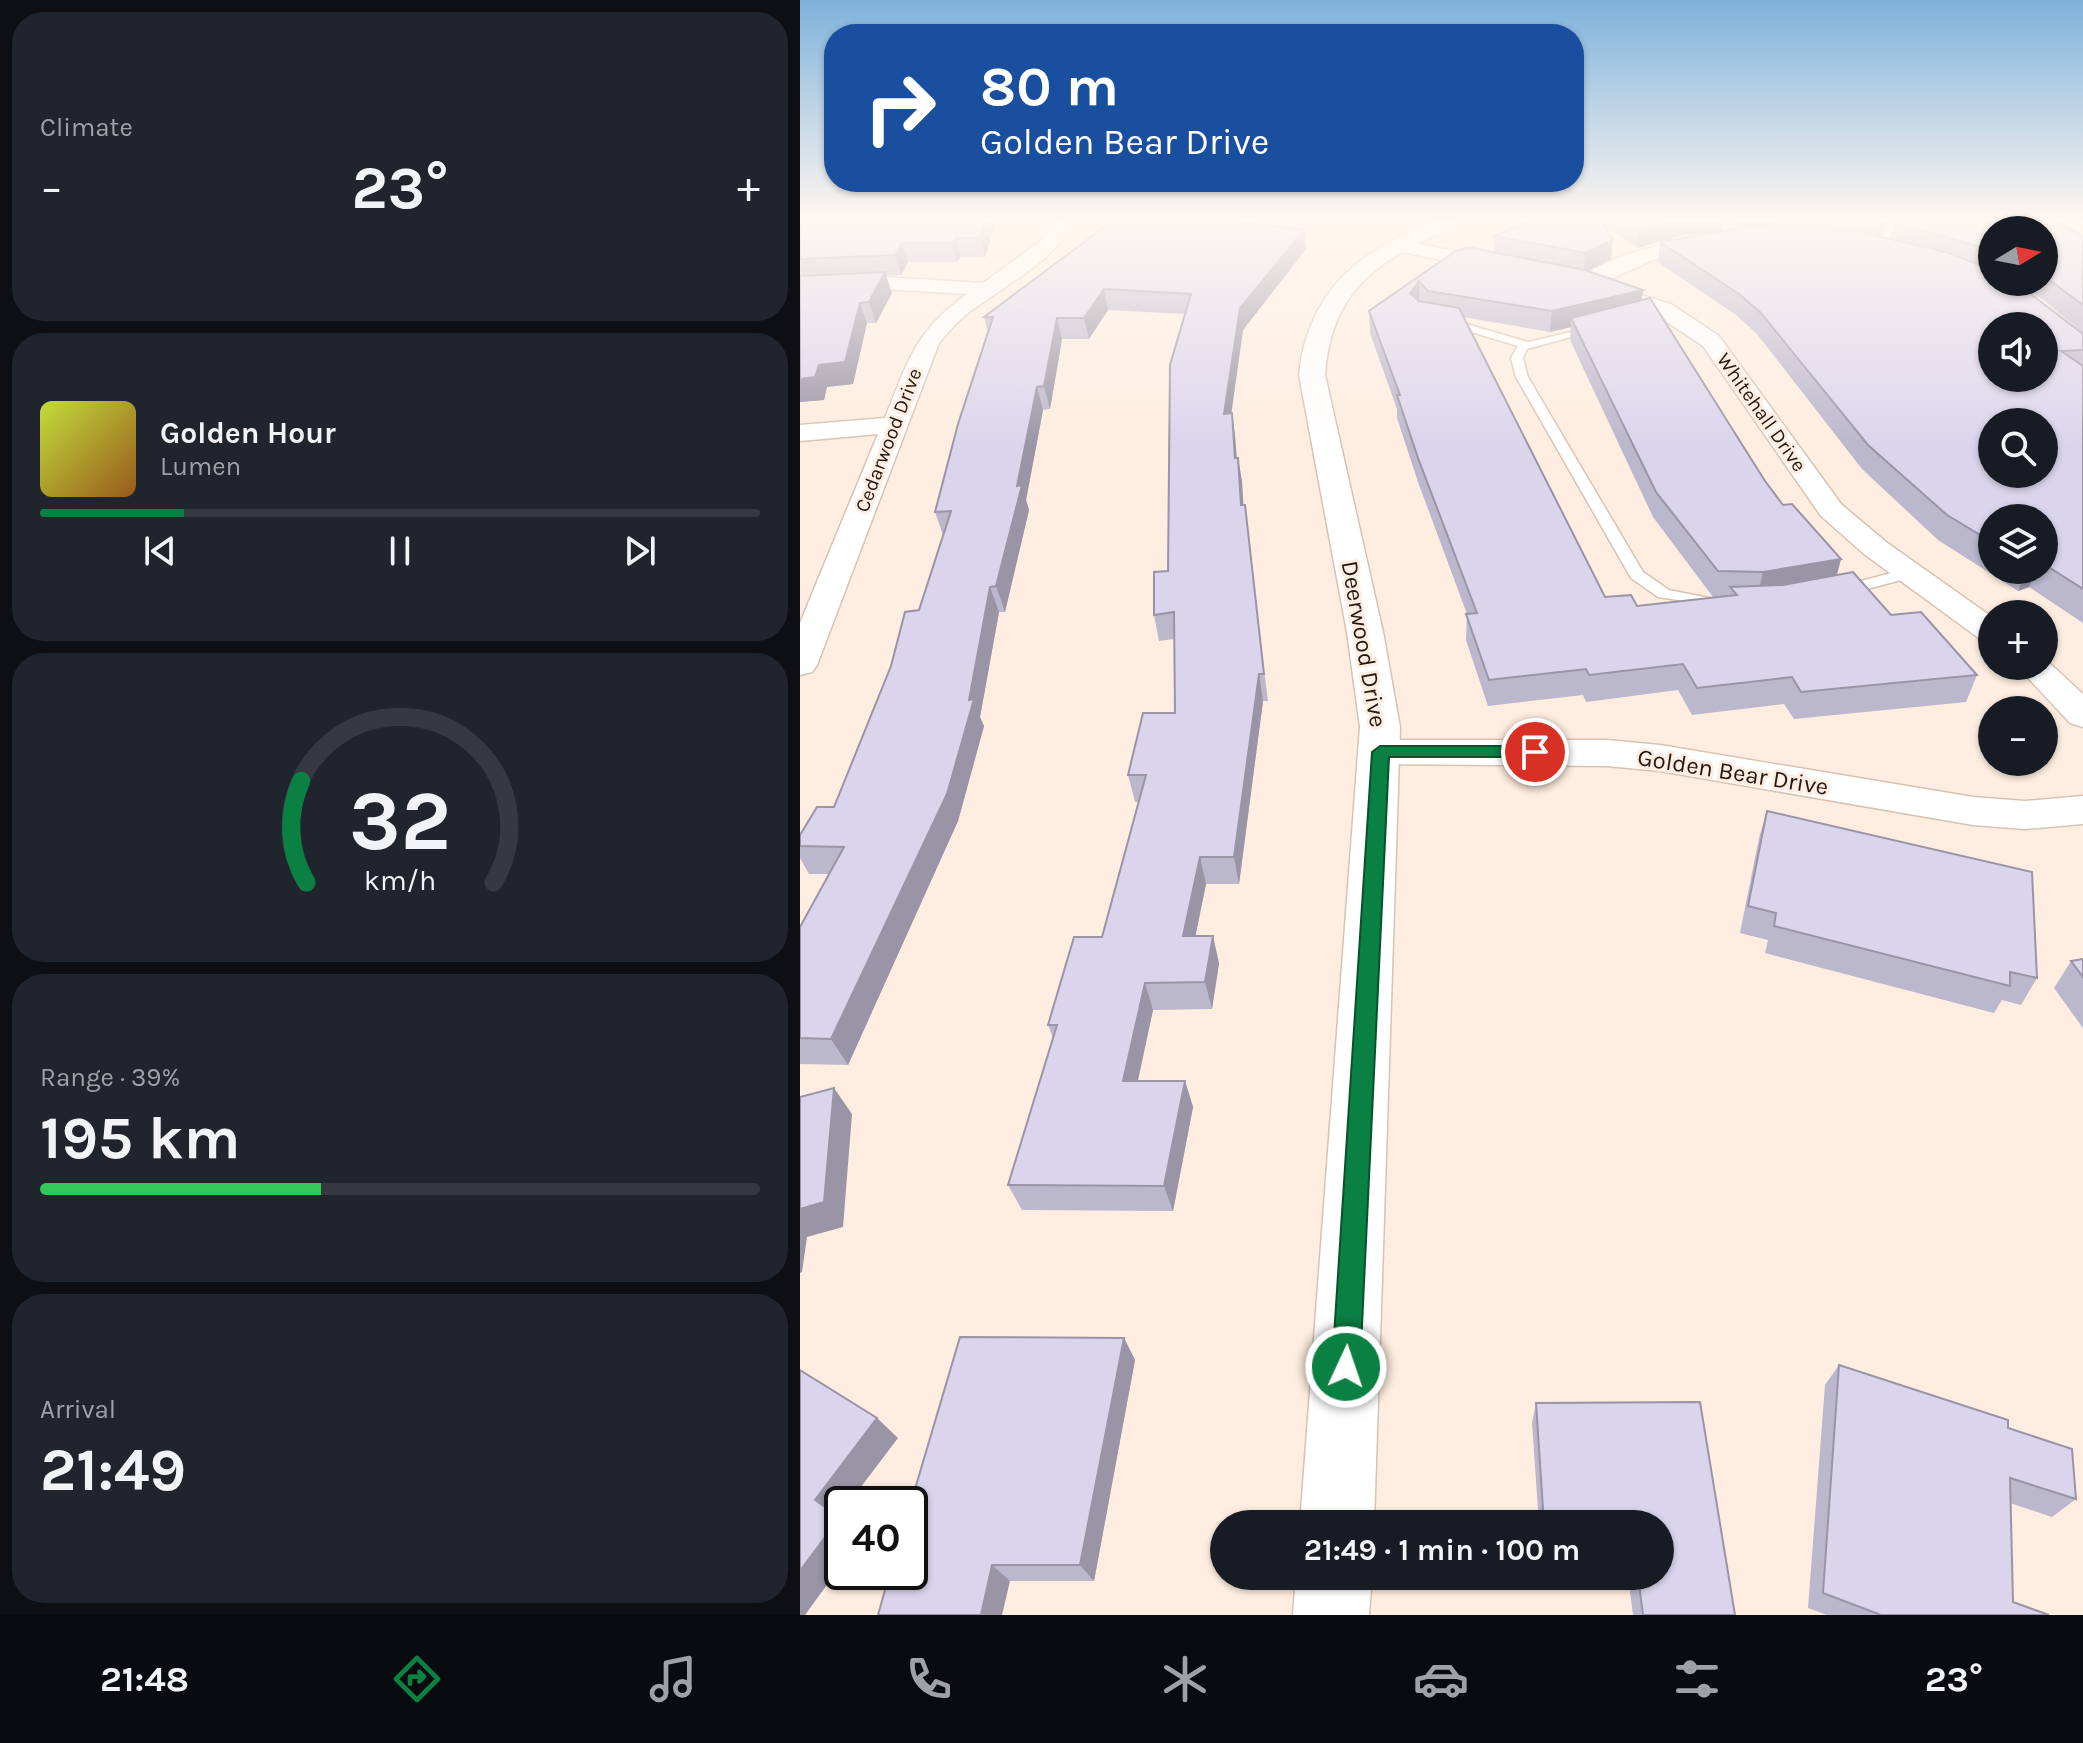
<!DOCTYPE html>
<meta charset="utf-8">
<style>
body{margin:0;font-family:Karla,sans-serif;background:#20242c;color:#f1f3f6;height:100vh;display:flex;flex-direction:column;font-size:30px;white-space:nowrap}
*{box-sizing:border-box;margin:0}
p{font-size:26px;color:#9ea1a6}
.icon{flex:none;width:44px;height:44px;fill:none;stroke:currentColor;stroke-width:2;stroke-linecap:round;stroke-linejoin:round}
.map{position:relative;flex:1;overflow:hidden}
.side{display:flex;flex-direction:column;gap:12px;padding:12px;background:#0d0f14;width:800px}
.side>*{flex:none}
.top-card{position:absolute;left:24px;top:24px;width:760px;height:168px;border-radius:32px;box-shadow:0 2px 6px #0004;background:#1a4fa0;color:#fff;overflow:hidden}
.needle{width:52px;rotate:80deg}
.buttons{position:absolute;left:1178px;top:216px;display:grid;gap:16px}
.buttons a{display:grid;place-items:center;width:80px;height:80px;border-radius:50%;background:#171b24;box-shadow:0 2px 6px #0004;font-size:40px}
.speed{position:absolute;left:24px;top:1486px;display:flex;gap:16px;font-size:40px;font-weight:700;text-align:center}
.speed>*{display:grid;place-content:center;width:104px;height:104px;border-radius:50%;background:#171b24;box-shadow:0 2px 6px #0004;line-height:1}
.speed .limit{border:4px solid #111;border-radius:12px;background:#fff;color:#111}
.pin{position:absolute;display:grid;place-items:center;width:68px;height:68px;color:#fff;margin:-34px;border:4px solid #fff;border-radius:50%;box-shadow:0 2px 8px #0007}
.me{position:absolute;width:88px;margin:-44px;rotate:3deg;stroke-linejoin:round;filter:drop-shadow(0 0 6px #0008)}
.turn{display:flex;align-items:center;gap:28px;height:168px;padding:0 24px;font-size:36px}
.turn .icon{width:104px;height:104px;stroke-width:2.5}
.turn b{display:block;font-size:56px;line-height:68px}
.big{font-size:60px;font-weight:700;line-height:1.1}
.side .widget{flex:1;display:flex;flex-direction:column;justify-content:center;gap:12px;min-width:0;padding:0 28px;border-radius:32px;background:#20242c}
.side .dial{align-items:center;gap:0}
.dial svg{height:208px;overflow:visible;fill:none;stroke:#363941;stroke-width:7;stroke-linecap:round;text-anchor:middle}
.dial text{fill:#f1f3f6;stroke:none}
.song{display:flex;align-items:center;gap:24px}
.cover{width:96px;height:96px;border-radius:12px;background:linear-gradient(135deg,hsl(70 70% 55%),hsl(30 70% 35%))}
.played{height:8px;border-radius:4px;background:linear-gradient(90deg,#0b8043 20%,#363941 20%)}
.keys{display:flex;justify-content:space-around;direction:ltr}
.heat{display:flex;justify-content:space-between;align-items:center;font-size:44px;direction:ltr}
.charge{height:12px;border-radius:6px;background:linear-gradient(90deg,#34c759 39%,#363941 0)}
.trip{position:absolute;left:410px;top:1510px;width:464px;height:80px;border-radius:40px;background:#171b24;box-shadow:0 2px 6px #0004;font-weight:700;line-height:80px;text-align:center}
.tabs{display:flex;height:128px;justify-content:space-around;align-items:center;background:#090b0e;color:#9ea1a6}
.tabs .icon{width:56px;height:56px}
.tabs .on{color:#0b8043}
.tabs b{font-size:36px;color:#f1f3f6}
main{display:flex;flex:1;min-height:0}
.map>svg:first-child{display:block}
.lines{fill:none;stroke-linecap:round;stroke-linejoin:round}
.lane-casing{stroke:#d8c3b3;stroke-width:3}
.street-casing{stroke:#d8c3b3;stroke-width:3}
.secondary-casing{stroke:#d8c3b3;stroke-width:3}
.lane{fill:#fff;fill-rule:evenodd}
.street{fill:#fff;fill-rule:evenodd}
.secondary{fill:#fff;fill-rule:evenodd}
.wall{fill:#bbb7cc;fill-rule:evenodd}
.shaded-wall{fill:#9995a6}
.building{fill:#dad5ed;stroke:#9995a6;stroke-width:2;fill-rule:evenodd}
.route{fill:#0b8043;stroke:#07532c;stroke-width:2}
.labels{text-anchor:middle;stroke-width:6;stroke-linejoin:round;paint-order:stroke}
.far-street-label{font-size:20px;fill:#211a14;stroke:#feede0}
.street-label{font-size:24px;fill:#211a14;stroke:#feede0}
</style>
<main>
<section class="side">
<div class="widget"><p>Climate</p>
<div class="heat"><a>−</a><b class="big">23°</b><a>+</a></div>
</div>
<div class="widget">
<div class="song"><i class="cover"></i><div><b>Golden Hour</b><p>Lumen</p></div></div>
<div class="played"></div>
<div class="keys"><svg class="icon" aria-label="previous" viewBox="0 0 24 24"><path d="M18 5L8 12l10 7zM5 5v14"/></svg><svg class="icon" aria-label="pause" viewBox="0 0 24 24"><path d="M8 5v14M16 5v14"/></svg><svg class="icon" aria-label="next" viewBox="0 0 24 24"><path d="M6 5l10 7-10 7zM19 5v14"/></svg></div>
</div>
<div class="widget dial"><svg viewBox="0 0 100 80">
<path d="M14 69A42 42 0 1 1 86 69"/>
<path d="M14 69A42 42 0 0 1 12 30" stroke="#0b8043"/>
<text x="50" y="56" font-size="32" font-weight="700">32</text>
<text x="50" y="72" font-size="11">km/h</text>
</svg></div>
<div class="widget"><p>Range · 39%</p><b class="big">195 km</b><div class="charge"></div></div>
<div class="widget"><p>Arrival</p><b class="big">21:49</b></div>
</section>
<div class="map">
<svg width="1283" height="1615" viewBox="0 0 1283 1615">
<rect width="100%" height="100%" fill="#feede0"/>
<g class="lines">
<defs>
<g id="lane">
<polygon points="914,221 924,221 945,239 937,241"/>
<polygon points="1092,221 1101,221 1079,250 1073,250"/>
<polygon points="642,317 728,342 801,325 801,329 727,349 723,358 728,377 843,572 869,590 924,601 924,607 858,597 831,578 716,377 711,358 718,346 638,322 638,318"/>
<polygon points="1110,568 1116,570 1116,576 1041,596 1033,591 1035,588"/>
</g>
<g id="street">
<path d="M253,221H271C261,261 190,292 160,320C152,327 146,335 139,343L17,665L12,672L0,675V623L78,434L0,441V425L85,418C108,361 115,331 167,294L83,289L0,293V281L83,277L183,283L242,240Z"/>
<path d="M913,235L922,241L920,245L853,260L802,283L871,304L919,336L1041,504L1086,542L1192,617V642L1180,639L1064,554L1021,516L903,346L855,314L795,293L792,288H778L775,284C799,255 877,241 913,235Z"/>
<polygon points="599,240 701,260 711,266 701,272 592,250 589,246 592,242"/>
<polygon points="1244,658 1283,694 1283,727 1270,723 1217,666 1244,666"/>
<polygon points="580,740 807,740 860,745 1173,797 1225,801 1283,796 1283,824 1225,829 1173,825 860,771 807,766 580,764 567,761 561,752 567,743"/>
</g>
<g id="secondary">
<path d="M633,221H661C651,232 630,237 617,244C558,274 530,309 525,375L583,632L600,727L574,1524H500L560,727L547,632L499,375C508,291 558,252 633,221Z"/>
<polygon points="496,1576 572,1576 569,1615 493,1615"/>
</g>
</defs>
<!-- lane casing -->
<use href="#lane" class="lane-casing"/>
<!-- street casing -->
<use href="#street" class="street-casing"/>
<!-- secondary casing -->
<use href="#secondary" class="secondary-casing"/>
<!-- lane -->
<use href="#lane" class="lane"/>
<!-- street -->
<use href="#street" class="street"/>
<!-- secondary -->
<use href="#secondary" class="secondary"/>
</g>
<!-- wall -->
<g class="wall">
<polygon points="0,221 196,221 185,257 161,257 156,262 108,262 101,275 86,276 92,293 76,323 67,323 53,384 27,387 24,400 0,402"/>
<path d="M732,221H924L922,231L937,228L929,221H1088L1079,236L1090,239L1095,221H1254L1283,236V333L1242,299L1216,285L1228,292L1283,334V623L1229,587L1218,591L1138,540L1062,469L957,334L936,315L858,262L860,242L914,233L883,235L837,248L802,224L813,240L811,259L787,271L843,290L842,300L850,298L965,481L983,505L992,504L1041,559L1037,575L1053,572L1091,615L1121,612L1177,675L1166,702L994,719L984,704L892,715L878,690L786,702L783,695L688,706L666,640L667,614L618,482L597,418V409L570,333L569,311L654,252L667,247L694,252V236ZM1192,230H1244V282H1192ZM663,317L750,332L771,327L770,340L853,517L913,597H919L837,606L831,595L805,597ZM1192,326H1244V378H1192ZM1192,422H1244V474H1192ZM1192,518H1244V570H1192Z"/>
<polygon points="307,225 506,249 443,330 431,413 432,413 435,436 437,458 438,458 442,482 443,505 468,701 463,701 439,884 406,884 395,936 419,963 412,1009 353,1010 338,1081 385,1081 393,1107 373,1211 222,1210 208,1185 253,1038 248,1025 302,937 339,802 335,802 328,775 375,713 374,639 359,641 354,615 368,571 385,314 308,310 289,339 262,339 250,409 243,410 226,500 229,510 205,612 199,612 180,717 184,726 158,821 48,1065 0,1064 0,927 29,874 9,874 0,858 0,835 34,807 119,610 143,535 135,512 188,332 184,317"/>
<polygon points="967,811 1237,978 1221,1005 1202,1000 1194,1013 965,953 968,940 940,933 959,838"/>
<polygon points="1283,959 1283,1028 1254,988 1271,961"/>
<polygon points="324,1338 335,1360 294,1581 210,1581 78,1615"/>
<polygon points="1039,1365 1208,1428 1276,1499 1252,1517 1210,1503 1213,1602 1249,1615 1027,1615 1008,1608 1025,1385"/>
<polygon points="900,1402 935,1615 833,1615 828,1576 860,1576 860,1524 739,1524 732,1423 736,1403"/>
</g>
<!-- shaded-wall -->
<g class="shaded-wall">
<polygon points="185,221 196,221 185,257 180,238"/>
<polygon points="867,221 924,221 922,232 883,235 837,248 840,229"/>
<polygon points="941,221 974,221 973,228 940,231"/>
<polygon points="1081,221 1088,221 1076,240"/>
<polygon points="504,230 506,249 443,330 428,437 424,414 440,308"/>
<polygon points="156,238 161,257 156,262 151,243"/>
<polygon points="813,240 811,259 784,273 785,253"/>
<polygon points="102,243 108,262 101,275 95,255"/>
<polygon points="85,272 92,293 76,323 69,302"/>
<polygon points="619,281 619,302 610,293"/>
<polygon points="304,289 308,310 289,339 284,318"/>
<polygon points="843,290 840,310 771,318 771,327 750,332 752,311"/>
<polygon points="60,303 67,323 53,384 27,387 24,400 0,402 0,379 19,365"/>
<polygon points="257,318 262,339 250,409 244,386"/>
<polygon points="237,387 243,410 226,500 229,510 205,612 196,586"/>
<polygon points="432,413 435,436 438,482 435,458"/>
<polygon points="438,458 442,482 445,530 441,505"/>
<polygon points="1041,559 1034,585 957,598 963,572"/>
<polygon points="1227,570 1236,570 1229,587 1218,591"/>
<polygon points="190,587 199,612 180,717 184,726 158,821 48,1065 31,1039 169,700"/>
<polygon points="459,674 463,701 439,884 434,857"/>
<polygon points="400,857 406,884 390,963 383,936"/>
<polygon points="413,936 419,963 412,1009 405,982"/>
<polygon points="345,983 353,1010 332,1107 323,1081"/>
<polygon points="385,1081 393,1107 373,1211 364,1186"/>
<polygon points="34,1088 52,1114 43,1227 7,1237 2,1272 0,1273 0,1209"/>
<polygon points="324,1338 335,1360 294,1581 280,1565"/>
<polygon points="77,1418 98,1438 48,1504 42,1504 42,1513 39,1517 15,1500"/>
<polygon points="40,1517 42,1519 42,1564 5,1615 0,1615 0,1571"/>
<polygon points="192,1565 210,1581 202,1615 181,1615"/>
</g>
<!-- building -->
<g class="building">
<polygon points="0,221 185,221 180,238 156,238 151,243 102,243 95,255 0,259"/>
<polygon points="312,221 432,221 504,230 440,308 424,414 432,413 435,458 438,458 441,505 445,505 464,674 459,674 434,857 400,857 383,936 413,936 405,982 345,983 323,1081 385,1081 364,1186 208,1185 257,1025 248,1025 274,937 302,937 346,775 328,775 343,713 375,713 374,612 354,615 354,572 368,571 370,365 391,294 304,289 284,318 257,318 244,386 237,387 217,486 222,485 196,586 190,587 169,700 174,699 147,794 31,1039 0,1038 0,927 44,847 0,846 0,835 17,807 34,807 91,666 105,612 119,610 151,511 135,512 158,424 193,317 184,317 307,225 311,225"/>
<polygon points="732,221 801,221 813,240 785,253 694,236"/>
<polygon points="828,221 867,221 840,229"/>
<polygon points="1095,221 1254,221 1283,236 1283,305 1244,276 1244,230 1192,230 1192,250 1094,223"/>
<path d="M947,227L1052,230L1150,253L1192,270V282H1212L1228,292L1283,334V350L1261,351L1283,366V589L1244,564V518H1192V542L1147,515L1068,445L961,313L939,294L860,242ZM1192,326H1244V378H1192ZM1192,422H1244V474H1192Z"/>
<polygon points="667,247 785,270 843,290 752,311 628,291 619,281 610,293 619,301 659,308 805,597 831,595 837,606 937,595 930,587 983,585 1053,572 1091,615 1121,612 1177,675 1001,692 992,677 897,688 883,664 789,675 786,669 689,680 666,614 677,613 618,458 597,395 600,395 569,311 654,252"/>
<polygon points="85,272 69,302 60,303 45,362 19,365 15,377 0,379 0,276"/>
<polygon points="850,298 965,481 983,505 992,504 1041,559 963,572 918,571 856,492 771,318"/>
<polygon points="967,811 1232,872 1237,978 1210,972 1210,986 974,926 976,913 948,906"/>
<polygon points="1283,959 1283,977 1271,961"/>
<polygon points="34,1088 24,1202 0,1209 0,1097"/>
<polygon points="160,1337 324,1338 280,1565 192,1565 181,1615 78,1615 90,1572 110,1572 110,1506"/>
<polygon points="1039,1365 1208,1420 1208,1428 1272,1449 1276,1499 1210,1478 1213,1602 1249,1615 1081,1615 1023,1593"/>
<polygon points="0,1370 77,1418 15,1500 40,1517 0,1571"/>
<polygon points="900,1402 935,1615 843,1615 838,1576 860,1576 860,1524 744,1524 736,1403"/>
</g>
<!-- sky -->
<linearGradient id="sky" x2="0" y2="1"><stop stop-color="#7eb2dc"/><stop offset="0.49" stop-color="#fff7f1"/><stop offset="1" stop-color="#fff7f1" stop-opacity="0"/></linearGradient>
<rect width="1283" height="447" fill="url(#sky)"/>
<!-- route -->
<polygon class="route" points="580,746 735,746 743,752 735,757 589,757 560,1367 556,1377 546,1381 536,1377 532,1367 572,752"/>
<g class="labels">
<!-- far-street labels -->
<g class="far-street-label">
<text transform="translate(962 412) rotate(55)" y="7">Whitehall Drive</text>
<text transform="translate(88 440) rotate(-69)" y="7">Cedarwood Drive</text>
</g>
<!-- street labels -->
<g class="street-label">
<text transform="translate(564 644) rotate(80)" y="8">Deerwood Drive</text>
<text transform="translate(933 772) rotate(9)" y="8">Golden Bear Drive</text>
</g>
</g>
</svg>
<div class="buttons">
<a><svg class="needle" viewBox="-14 -14 28 28"><path d="M0-13l5 13h-10z" fill="#e53935"/><path d="M0 13l5-13h-10z" fill="#9ea1a6"/></svg></a>
<a><svg class="icon" aria-label="sound" viewBox="0 0 24 24"><path d="M4 9h4l5-4v14l-5-4H4zM17 9q2 3 0 6"/></svg></a>
<a><svg class="icon" aria-label="search" viewBox="0 0 24 24"><circle cx="10" cy="10" r="6"/><path d="M15 15l6 6"/></svg></a>
<a><svg class="icon" aria-label="layers" viewBox="0 0 24 24"><path d="M12 4l9 5-9 5-9-5zM3 14l9 5 9-5"/></svg></a>
<a>+</a>
<a>−</a>
</div>
<div class="speed"><div class="limit">40</div></div>
<div class="pin" style="left:735px;top:752px;background:#d93025"><svg class="icon" aria-label="arrive" viewBox="0 0 24 24"><path d="M6 21V4h12l-3 4 3 4H6"/></svg></div>
<svg class="me" style="left:546px;top:1367px" viewBox="-20 -20 40 40"><circle r="17" fill="#0b8043" stroke="#fff" stroke-width="3"/><path d="M0-11L8 9 0 5-8 9z" fill="#fff"/></svg>
<div class="trip">21:49 · 1 min · 100 m</div>
<div class="top-card">
<div class="turn"><svg class="icon" aria-label="right" viewBox="0 0 24 24"><path d="M7 20v-9h11M14 6l5 5-5 5"/></svg><div><b>80 m</b>Golden Bear Drive</div></div>
</div>
</div>
</main>
<nav class="tabs">
<b>21:48</b>
<svg class="icon on" aria-label="directions" viewBox="0 0 24 24"><path d="M12 3l9 9-9 9-9-9zM9 14v-3h6M13 9l2 2-2 2"/></svg>
<svg class="icon" aria-label="music" viewBox="0 0 24 24"><path d="M9 18V5l10-2v13"/><circle cx="6" cy="18" r="3"/><circle cx="16" cy="16" r="3"/></svg>
<svg class="icon" aria-label="phone" viewBox="0 0 24 24"><path d="M5 4h4l2 5-3 2q2 4 5 5l2-3 5 2v4C11 20 4 13 5 4z"/></svg>
<svg class="icon" aria-label="climate" viewBox="0 0 24 24"><path d="M12 3v18M4 7l16 10M4 17L20 7"/></svg>
<svg class="icon" aria-label="car" viewBox="0 0 24 24"><path d="M5 17H2v-5l4-1 3-4h7l3 4 3 1v5h-3M9 17h6M6 11h13"/><circle cx="7" cy="17" r="2"/><circle cx="17" cy="17" r="2"/></svg>
<svg class="icon" aria-label="filters" viewBox="0 0 24 24"><path d="M4 7h16M4 17h16"/><circle cx="9" cy="7" r="2"/><circle cx="15" cy="17" r="2"/></svg>
<b>23°</b>
</nav>
